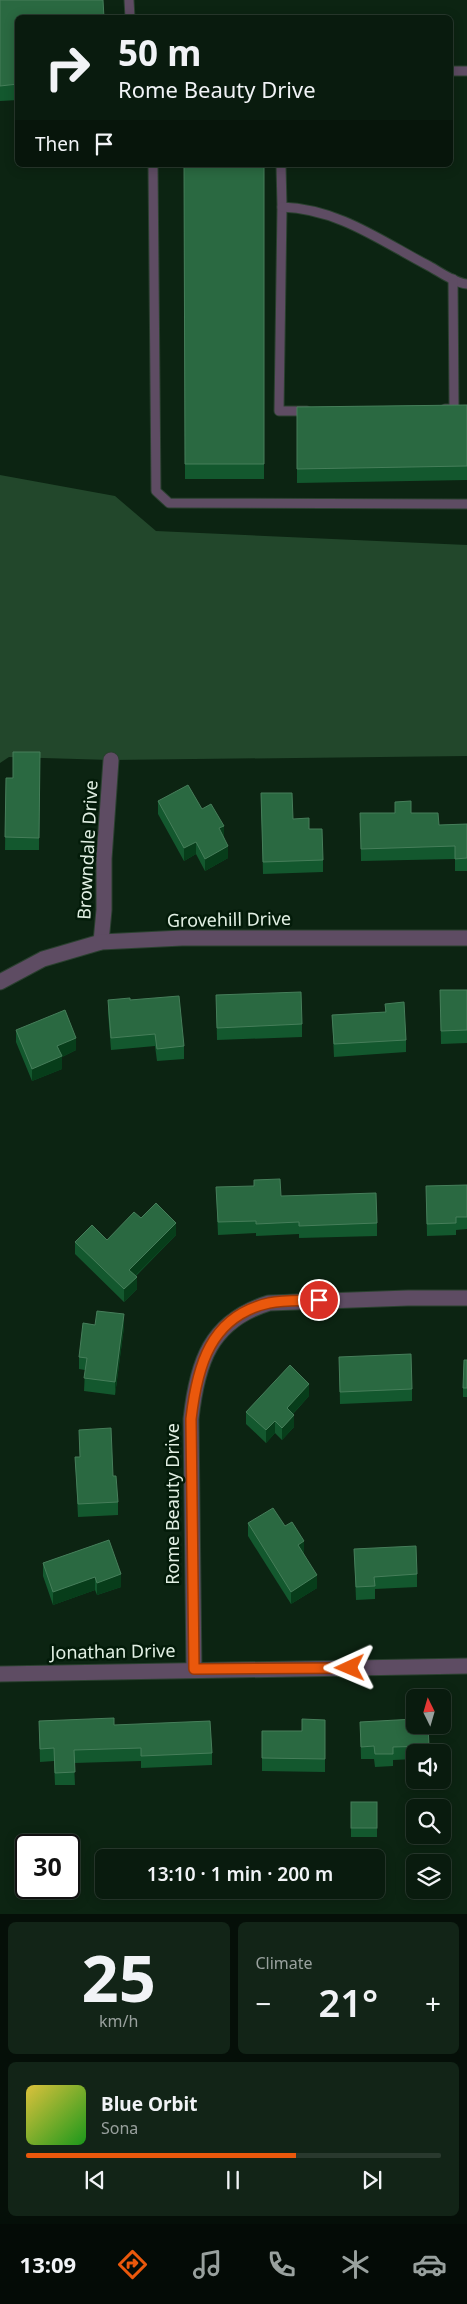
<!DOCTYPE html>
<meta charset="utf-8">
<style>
body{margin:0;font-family:"Noto Sans",sans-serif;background:#122417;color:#f1f3f6;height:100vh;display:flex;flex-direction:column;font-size:19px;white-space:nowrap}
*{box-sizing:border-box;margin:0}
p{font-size:16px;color:#99a19e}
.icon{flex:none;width:28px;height:28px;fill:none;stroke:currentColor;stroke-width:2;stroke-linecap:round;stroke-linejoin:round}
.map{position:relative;height:1914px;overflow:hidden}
.side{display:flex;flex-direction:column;gap:8px;padding:8px;background:#050f08;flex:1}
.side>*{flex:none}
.guide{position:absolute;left:15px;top:15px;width:438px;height:152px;border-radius:8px;box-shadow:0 2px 12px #0003,0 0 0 1px #29392e;background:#091b0e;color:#f1f3f6;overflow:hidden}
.needle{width:32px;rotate:355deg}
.controls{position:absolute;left:406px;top:1689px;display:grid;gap:10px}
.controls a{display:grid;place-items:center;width:45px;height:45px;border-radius:8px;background:#091b0e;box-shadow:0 2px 12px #0003,0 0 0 1px #29392e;font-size:25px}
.speed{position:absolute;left:15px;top:1834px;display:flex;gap:10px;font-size:25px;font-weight:700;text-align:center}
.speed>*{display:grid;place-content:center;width:65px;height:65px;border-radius:50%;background:#091b0e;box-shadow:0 2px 12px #0003,0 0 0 1px #29392e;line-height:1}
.speed .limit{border:2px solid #111;border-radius:8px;background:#fff;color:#111}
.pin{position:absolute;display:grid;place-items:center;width:42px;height:42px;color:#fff;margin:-21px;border:2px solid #fff;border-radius:50%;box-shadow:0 1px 5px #0007}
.me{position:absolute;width:55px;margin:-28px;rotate:269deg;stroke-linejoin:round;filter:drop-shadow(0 0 4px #0008)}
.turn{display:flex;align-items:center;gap:18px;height:105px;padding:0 20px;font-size:22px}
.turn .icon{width:65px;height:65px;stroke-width:2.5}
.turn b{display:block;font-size:35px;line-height:42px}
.then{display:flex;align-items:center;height:48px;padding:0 20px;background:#0003;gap:10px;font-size:19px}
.big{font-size:38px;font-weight:600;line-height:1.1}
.side .card{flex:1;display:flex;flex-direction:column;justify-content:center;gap:8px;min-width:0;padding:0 18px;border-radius:8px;background:#122417}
.side .dial{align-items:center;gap:0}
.dial b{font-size:65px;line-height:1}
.song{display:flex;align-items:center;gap:15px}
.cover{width:60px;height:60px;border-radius:8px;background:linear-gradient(135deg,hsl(50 70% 55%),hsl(120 70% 35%))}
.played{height:5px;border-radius:2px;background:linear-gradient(90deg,#ea580c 65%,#29392e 65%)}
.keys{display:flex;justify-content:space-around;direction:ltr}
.heat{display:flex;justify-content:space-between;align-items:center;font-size:28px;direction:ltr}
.side .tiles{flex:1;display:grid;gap:8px;grid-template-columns:1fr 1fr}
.card:last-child{grid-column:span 2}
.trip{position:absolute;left:95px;top:1849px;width:290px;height:50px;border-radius:8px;background:#091b0e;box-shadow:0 2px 12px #0003,0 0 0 1px #29392e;font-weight:600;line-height:50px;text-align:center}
.menu{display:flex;height:80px;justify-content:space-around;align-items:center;background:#040b06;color:#99a19e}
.menu .icon{width:35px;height:35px}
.menu .selected{color:#ea580c}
.menu b{font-size:22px;color:#f1f3f6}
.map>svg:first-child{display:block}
.green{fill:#22472b}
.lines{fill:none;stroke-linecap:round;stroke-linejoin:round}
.lane-casing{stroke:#2a402f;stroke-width:11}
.street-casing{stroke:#2a402f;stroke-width:17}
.lane{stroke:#5e4c63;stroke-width:9}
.street{stroke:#5e4c63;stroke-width:15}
.wall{fill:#13582e}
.shaded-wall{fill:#073d1a}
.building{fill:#2a6941;stroke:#467e5a}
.route-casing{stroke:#983908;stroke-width:12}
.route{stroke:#ea580c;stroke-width:9}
.labels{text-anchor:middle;stroke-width:5;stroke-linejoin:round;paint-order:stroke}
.street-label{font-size:18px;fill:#e1efe3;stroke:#031b09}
</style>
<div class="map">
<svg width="467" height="1914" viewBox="0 0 467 1914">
<rect width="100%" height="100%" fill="#0c2412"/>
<!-- green -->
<polygon class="green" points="0,475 115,496 156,531 467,545 467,756 111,760 9,757 0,763"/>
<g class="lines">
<defs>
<g id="lane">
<polyline points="129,0 130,18"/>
<polyline points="450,71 467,71"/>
<polyline points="153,165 156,491 169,503 467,504"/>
<polyline points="281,165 282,207 279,411 307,411"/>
<path d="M282,207C339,209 381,241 429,266C440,272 455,283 467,284"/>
<polyline points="445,409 454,409 453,279"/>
</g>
<g id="street">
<polyline points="101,942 104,910 104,859 111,760"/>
<polyline points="0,982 43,959 101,942 182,938 467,938"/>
<path d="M194,1669L191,1419C197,1363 210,1321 269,1303L408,1298H467"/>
<polyline points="0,1674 467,1666"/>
</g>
</defs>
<!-- lane casing -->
<use href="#lane" class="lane-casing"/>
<!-- street casing -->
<use href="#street" class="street-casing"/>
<!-- lane -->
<use href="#lane" class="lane"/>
<!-- street -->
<use href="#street" class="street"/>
</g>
<!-- wall -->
<g class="wall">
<polygon points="0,0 18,18 18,100 0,101"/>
<polygon points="184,165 264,165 264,479 185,479"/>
<polygon points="467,405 467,480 297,483 297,407"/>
<polygon points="40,752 39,850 5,850 6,778 13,778"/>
<polygon points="261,793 293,819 309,829 323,860 323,872 263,874"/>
<polygon points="158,801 202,809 224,837 228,858 205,871 196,854 184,861 158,814"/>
<polygon points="360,813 411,813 439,825 467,824 467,871 455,871 455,859 361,861"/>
<polygon points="440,990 467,990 467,1043 441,1044"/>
<polygon points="216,995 302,1024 302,1037 217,1040"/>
<polygon points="108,1000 130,1000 184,1046 184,1059 157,1061 155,1046 111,1050 108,1012"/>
<polygon points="385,1004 406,1040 406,1052 334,1057 332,1015 385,1012"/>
<polygon points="16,1030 76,1050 62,1057 62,1069 32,1081 16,1042"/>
<polygon points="467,1185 467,1229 456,1230 456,1235 427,1236 426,1186"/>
<polygon points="216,1187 281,1196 377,1223 377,1236 299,1238 299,1234 256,1236 256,1233 218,1235"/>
<polygon points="141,1218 176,1235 136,1276 137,1289 124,1302 75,1254 75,1242 107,1240"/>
<polygon points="95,1325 124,1327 115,1395 84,1391 85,1370 79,1369 79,1357"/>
<polygon points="339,1357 412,1389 412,1401 340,1404"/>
<polygon points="467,1360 467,1397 463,1397 463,1388"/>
<polygon points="309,1396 293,1414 294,1427 282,1440 275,1433 266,1443 246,1424 246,1412"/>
<polygon points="79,1430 113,1476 118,1502 118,1515 78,1517 75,1457 80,1457"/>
<polygon points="248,1523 285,1526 304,1554 317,1588 291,1604 248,1536"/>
<polygon points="109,1540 121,1587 97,1595 95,1590 53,1605 43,1576 43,1563"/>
<polygon points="354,1549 417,1574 417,1587 375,1589 375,1599 356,1600"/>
<polygon points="325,1720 325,1772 262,1771 262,1731 302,1731"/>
<polygon points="39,1721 114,1725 212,1753 212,1765 141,1768 141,1761 74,1763 75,1785 55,1785 54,1761 40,1762"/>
<polygon points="360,1722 428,1725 429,1752 415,1752 415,1759 393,1760 393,1766 375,1767 374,1759 361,1759"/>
<rect x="351" y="1802" width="26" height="35"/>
</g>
<!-- shaded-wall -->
<g class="shaded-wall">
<polygon points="224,826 224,838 219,828"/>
<polygon points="196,842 196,854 184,861 184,848"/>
<polygon points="228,846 228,858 205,871 205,859"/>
<polygon points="76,1038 76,1050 62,1057 62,1069 32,1081 32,1069 57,1046"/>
<polygon points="176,1223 176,1235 129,1282 129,1270"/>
<polygon points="137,1277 137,1289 124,1302 124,1289"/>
<polygon points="124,1314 124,1327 115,1395 115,1382"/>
<polygon points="309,1384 309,1396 287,1420 287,1408"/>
<polygon points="294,1415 294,1427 282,1440 282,1428"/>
<polygon points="275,1421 275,1433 266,1443 266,1430"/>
<polygon points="304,1541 304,1554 298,1558 298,1545"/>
<polygon points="121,1574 121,1587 97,1595 97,1583"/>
<polygon points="317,1575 317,1588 291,1604 291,1592"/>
<polygon points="95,1577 95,1590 53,1605 53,1592"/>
</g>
<!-- building -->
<g class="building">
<polygon points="0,0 103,0 104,18 18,18 18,84 0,86"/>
<polygon points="184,165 264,165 264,464 185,464"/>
<polygon points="467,405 467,466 297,469 297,407"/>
<polygon points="13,752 40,752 39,838 5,837 6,778 13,778"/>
<polygon points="188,785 202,809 211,804 224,826 219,828 228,846 205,859 196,842 184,848 158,801"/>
<polygon points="261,793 292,793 293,819 309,818 309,829 322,829 323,860 263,862"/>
<polygon points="411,801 411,813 438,813 439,825 467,824 467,858 455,859 455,846 361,849 360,813 395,813 395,802"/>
<polygon points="440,990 467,990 467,1030 441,1031"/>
<polygon points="301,992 302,1024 217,1028 216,995"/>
<polygon points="179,996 184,1046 157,1049 155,1034 111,1038 108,1000 130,998 130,1000"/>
<polygon points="404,1002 406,1040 334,1044 332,1015 386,1012 385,1004"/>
<polygon points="65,1010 76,1038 57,1046 62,1056 32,1069 16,1030"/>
<polygon points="280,1179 281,1196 376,1193 377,1223 299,1226 299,1222 256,1224 256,1221 218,1222 216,1187 254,1186 254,1180"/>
<polygon points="467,1185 467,1217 456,1217 456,1223 427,1224 426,1186"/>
<polygon points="156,1203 176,1223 129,1270 137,1277 124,1289 75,1242 92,1225 107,1240 134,1212 141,1218"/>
<polygon points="97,1311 124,1314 115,1382 84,1378 87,1358 79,1357 83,1323 95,1325"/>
<polygon points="411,1354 412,1389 340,1392 339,1357"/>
<polygon points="464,1360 467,1360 467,1388 463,1388"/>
<polygon points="290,1365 309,1384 287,1408 294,1415 282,1428 275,1421 266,1430 246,1412"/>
<polygon points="111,1428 113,1476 116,1476 118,1502 78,1504 75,1457 80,1457 79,1430"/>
<polygon points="273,1508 285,1526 292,1522 304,1541 298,1545 317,1575 291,1592 248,1523"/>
<polygon points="109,1540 121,1574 97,1583 95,1577 53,1592 43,1563"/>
<polygon points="416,1546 417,1574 374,1577 375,1586 356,1587 354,1549"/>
<polygon points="114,1718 114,1725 210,1721 212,1753 141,1756 141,1748 74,1750 75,1772 55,1773 54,1748 40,1749 39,1721"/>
<polygon points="302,1719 325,1720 325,1759 262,1758 262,1731 302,1731"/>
<polygon points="415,1719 415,1725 428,1725 429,1746 393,1747 393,1754 375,1754 374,1746 361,1747 360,1722"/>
<rect x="351" y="1802" width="26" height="26"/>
</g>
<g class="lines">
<defs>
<path id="route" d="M319,1300C302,1301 285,1300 269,1303C210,1316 197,1367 191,1419L194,1669L350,1668"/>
</defs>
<!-- route casing -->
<use href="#route" class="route-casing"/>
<!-- route -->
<use href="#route" class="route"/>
</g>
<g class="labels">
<!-- street labels -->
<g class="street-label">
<text transform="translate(88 850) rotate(-87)" y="6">Browndale Drive</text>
<text transform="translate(229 920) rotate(-1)" y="6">Grovehill Drive</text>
<text transform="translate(173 1504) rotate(-90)" y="6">Rome Beauty Drive</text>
<text transform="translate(113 1652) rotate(-1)" y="6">Jonathan Drive</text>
</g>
</g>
</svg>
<div class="controls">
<a><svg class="needle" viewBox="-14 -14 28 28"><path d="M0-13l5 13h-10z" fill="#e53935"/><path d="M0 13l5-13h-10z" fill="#99a19e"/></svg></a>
<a><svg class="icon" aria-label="sound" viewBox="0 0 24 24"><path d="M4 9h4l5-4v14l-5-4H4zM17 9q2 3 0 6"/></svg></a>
<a><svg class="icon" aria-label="search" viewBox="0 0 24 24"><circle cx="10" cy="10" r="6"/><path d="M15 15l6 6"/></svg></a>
<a><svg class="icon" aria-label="layers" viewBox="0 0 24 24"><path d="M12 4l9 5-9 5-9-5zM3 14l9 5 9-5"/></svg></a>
</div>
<div class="speed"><div class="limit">30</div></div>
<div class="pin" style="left:319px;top:1300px;background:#d93025"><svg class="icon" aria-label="arrive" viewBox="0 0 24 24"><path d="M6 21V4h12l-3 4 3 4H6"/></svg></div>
<svg class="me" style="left:350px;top:1668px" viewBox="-20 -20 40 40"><path d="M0-17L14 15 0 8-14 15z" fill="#ea580c" stroke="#fff" stroke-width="4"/></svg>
<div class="trip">13:10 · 1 min · 200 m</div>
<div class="guide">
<div class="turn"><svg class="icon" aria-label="right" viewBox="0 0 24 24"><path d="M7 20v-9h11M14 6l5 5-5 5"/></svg><div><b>50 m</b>Rome Beauty Drive</div></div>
<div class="then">Then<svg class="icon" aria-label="arrive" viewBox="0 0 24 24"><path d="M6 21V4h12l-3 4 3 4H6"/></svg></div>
</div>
</div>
<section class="side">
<div class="tiles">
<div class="card dial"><b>25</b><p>km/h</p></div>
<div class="card"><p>Climate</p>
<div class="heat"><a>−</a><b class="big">21°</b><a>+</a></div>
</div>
<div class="card">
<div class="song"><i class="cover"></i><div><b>Blue Orbit</b><p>Sona</p></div></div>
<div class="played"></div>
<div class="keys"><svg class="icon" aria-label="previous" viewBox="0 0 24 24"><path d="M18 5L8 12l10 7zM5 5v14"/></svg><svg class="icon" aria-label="pause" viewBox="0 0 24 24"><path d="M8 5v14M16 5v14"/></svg><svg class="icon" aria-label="next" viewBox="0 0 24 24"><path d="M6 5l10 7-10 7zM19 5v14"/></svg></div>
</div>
</div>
</section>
<nav class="menu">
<b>13:09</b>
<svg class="icon selected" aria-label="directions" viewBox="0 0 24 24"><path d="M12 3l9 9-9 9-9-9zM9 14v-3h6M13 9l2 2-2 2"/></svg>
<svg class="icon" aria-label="music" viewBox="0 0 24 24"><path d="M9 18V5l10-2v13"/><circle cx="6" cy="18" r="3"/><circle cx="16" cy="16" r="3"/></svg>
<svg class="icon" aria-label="phone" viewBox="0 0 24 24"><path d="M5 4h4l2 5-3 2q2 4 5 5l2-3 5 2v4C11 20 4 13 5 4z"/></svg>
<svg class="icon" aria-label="climate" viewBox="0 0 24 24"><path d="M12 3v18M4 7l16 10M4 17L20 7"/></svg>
<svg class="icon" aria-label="car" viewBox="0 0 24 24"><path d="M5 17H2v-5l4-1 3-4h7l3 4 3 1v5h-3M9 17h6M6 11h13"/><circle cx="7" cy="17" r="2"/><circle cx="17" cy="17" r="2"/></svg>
</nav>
